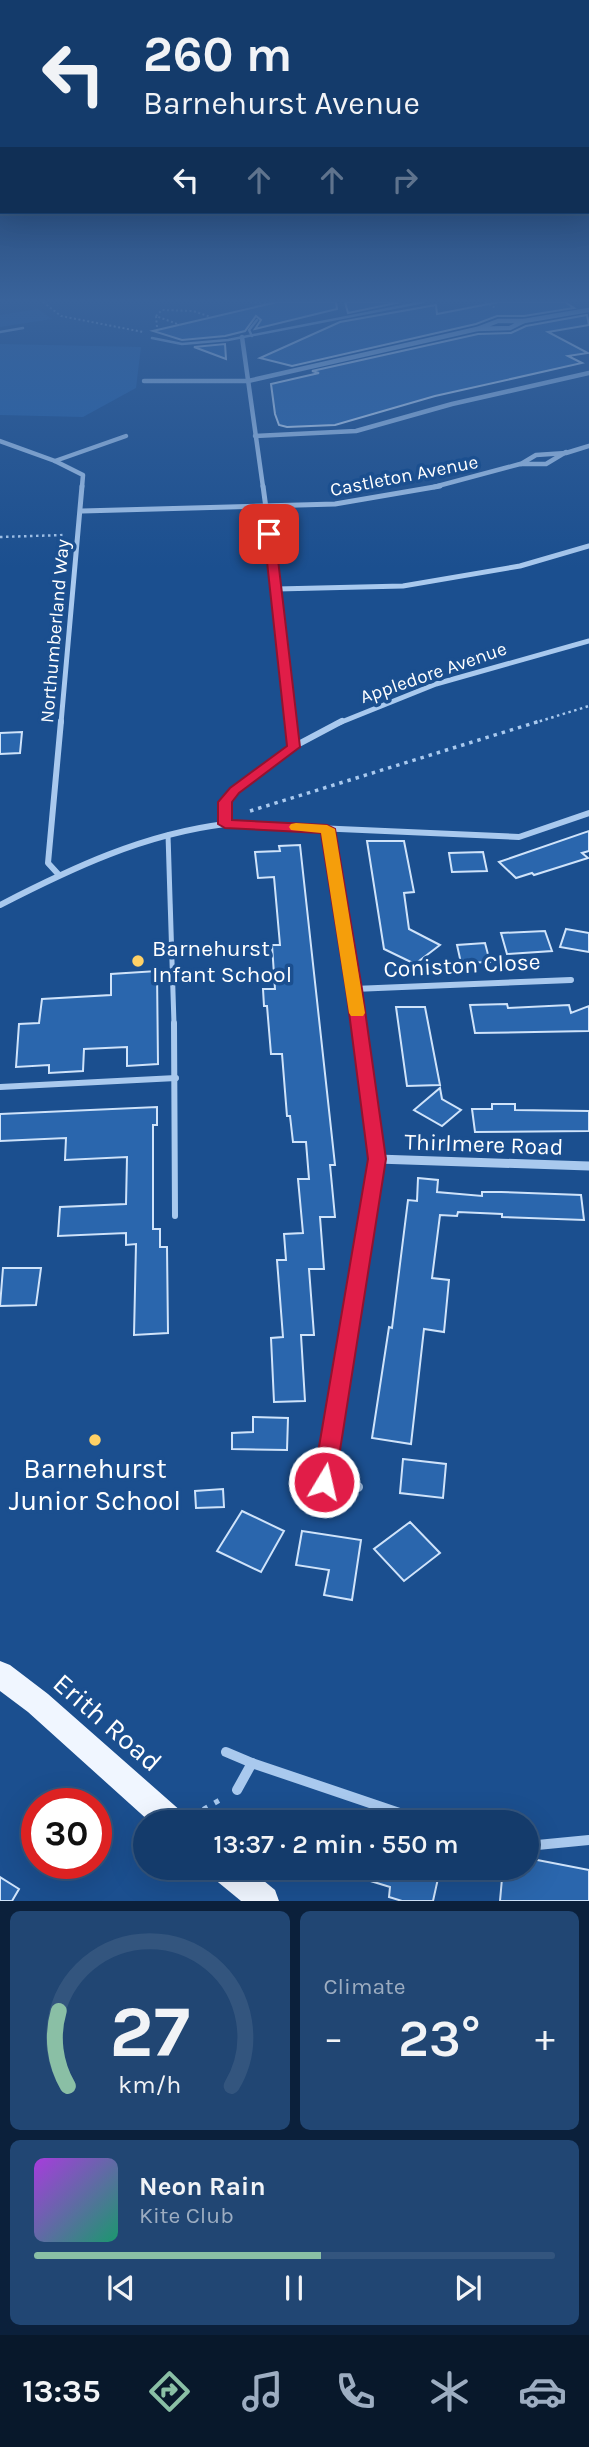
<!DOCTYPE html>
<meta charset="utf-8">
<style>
body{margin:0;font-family:Karla,sans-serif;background:#214673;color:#f1f3f6;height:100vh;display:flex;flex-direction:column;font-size:26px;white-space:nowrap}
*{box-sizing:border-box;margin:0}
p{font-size:23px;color:#9dadc1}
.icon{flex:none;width:38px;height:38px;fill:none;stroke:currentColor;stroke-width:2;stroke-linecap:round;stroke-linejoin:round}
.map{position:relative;height:1901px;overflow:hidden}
.side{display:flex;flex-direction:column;gap:10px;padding:10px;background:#0b203b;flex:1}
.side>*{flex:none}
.hud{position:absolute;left:0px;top:0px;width:590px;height:214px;box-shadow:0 7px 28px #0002,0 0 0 2px #33557e;background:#143b6b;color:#f1f3f6;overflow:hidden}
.speed{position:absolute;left:21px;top:1788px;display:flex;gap:14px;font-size:35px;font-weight:700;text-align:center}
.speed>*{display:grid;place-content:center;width:91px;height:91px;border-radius:50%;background:#143b6b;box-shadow:0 7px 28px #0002,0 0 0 2px #33557e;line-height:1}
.speed .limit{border:10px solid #d22;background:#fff;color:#111}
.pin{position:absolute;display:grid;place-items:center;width:60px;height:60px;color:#fff;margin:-30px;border-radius:14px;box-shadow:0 4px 10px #0006}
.me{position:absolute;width:77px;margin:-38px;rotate:9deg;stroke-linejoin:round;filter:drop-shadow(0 0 5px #0008)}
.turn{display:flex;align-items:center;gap:24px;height:147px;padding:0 28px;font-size:32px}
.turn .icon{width:91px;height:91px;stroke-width:2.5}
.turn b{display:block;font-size:49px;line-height:60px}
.lanes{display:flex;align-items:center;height:66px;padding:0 28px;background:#0003;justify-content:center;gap:35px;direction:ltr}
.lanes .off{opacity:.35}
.big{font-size:52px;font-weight:600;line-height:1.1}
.side .widget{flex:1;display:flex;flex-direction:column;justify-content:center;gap:10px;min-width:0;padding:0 24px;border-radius:10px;background:#214673}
.side .dial{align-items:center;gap:0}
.dial svg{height:182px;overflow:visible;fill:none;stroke:#33557e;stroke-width:7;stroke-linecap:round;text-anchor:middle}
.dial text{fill:#f1f3f6;stroke:none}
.song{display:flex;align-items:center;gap:21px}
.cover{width:84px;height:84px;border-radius:10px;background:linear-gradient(135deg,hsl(280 70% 55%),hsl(160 70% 35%))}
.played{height:7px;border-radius:4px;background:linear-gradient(90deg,#8abfa5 55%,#33557e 55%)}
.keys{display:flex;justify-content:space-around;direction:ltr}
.heat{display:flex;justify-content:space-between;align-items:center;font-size:38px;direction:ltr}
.side .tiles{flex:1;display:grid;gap:10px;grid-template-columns:1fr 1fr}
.widget:last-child{grid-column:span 2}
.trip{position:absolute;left:133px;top:1810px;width:406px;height:70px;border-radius:35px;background:#143b6b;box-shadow:0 7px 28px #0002,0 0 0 2px #33557e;font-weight:600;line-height:70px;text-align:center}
.tab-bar{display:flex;height:112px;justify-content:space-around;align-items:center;background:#08182b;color:#9dadc1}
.tab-bar .icon{width:49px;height:49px}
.tab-bar .current{color:#8abfa5}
.tab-bar b{font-size:32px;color:#f1f3f6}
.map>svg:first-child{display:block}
.green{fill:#2461a8}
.building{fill:#2a66ad;stroke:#cfe3fa;stroke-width:2}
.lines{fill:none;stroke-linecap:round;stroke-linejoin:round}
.path-far3{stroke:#a9c9ee;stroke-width:2;stroke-dasharray:2 2.5;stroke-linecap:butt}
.path-far2{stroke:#a9c9ee;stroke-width:2.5;stroke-dasharray:2.5 3.5;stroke-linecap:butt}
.path-far1{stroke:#a9c9ee;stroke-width:3.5;stroke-dasharray:3.5 5;stroke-linecap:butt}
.path{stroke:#a9c9ee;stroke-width:5;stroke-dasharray:5 8;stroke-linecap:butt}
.lane-far2{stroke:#a9c9ee;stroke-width:2.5}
.lane-far1{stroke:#a9c9ee;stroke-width:5}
.lane{stroke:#a9c9ee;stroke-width:6}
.street-far4{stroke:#a9c9ee;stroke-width:4.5}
.street-far3{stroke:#a9c9ee;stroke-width:5}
.street-far2{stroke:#a9c9ee;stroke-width:6}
.street-far1{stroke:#a9c9ee;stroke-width:9}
.street{stroke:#a9c9ee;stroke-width:10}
.primary{fill:#f0f6ff;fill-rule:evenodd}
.route{fill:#e11d48;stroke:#92132f;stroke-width:2}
.slow{fill:#f59e0b}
.poi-dot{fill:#ffd166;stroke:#1b4f8f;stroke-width:2.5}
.labels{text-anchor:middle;stroke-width:7;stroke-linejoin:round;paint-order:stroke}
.far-street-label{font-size:19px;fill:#fff;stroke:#1b4f8f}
.poi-label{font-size:23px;fill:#fff;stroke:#1b4f8f;text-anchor:start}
.street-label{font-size:23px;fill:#fff;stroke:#1b4f8f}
.near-poi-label{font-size:28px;fill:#fff;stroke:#1b4f8f}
.near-street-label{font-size:28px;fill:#fff;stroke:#1b4f8f}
</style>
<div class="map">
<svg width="589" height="1901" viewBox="0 0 589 1901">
<rect width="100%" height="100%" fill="#1b4f8f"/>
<!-- green -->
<g class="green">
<polygon points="38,309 52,319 0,327 0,315"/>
<polygon points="0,344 141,347 136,388 83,417 0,415"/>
</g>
<!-- building -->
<g class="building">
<polygon points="277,302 336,302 337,309 255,329 261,320 256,316 245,331 225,336 182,340 153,331"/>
<polygon points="345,302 393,302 396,303 348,313"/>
<polygon points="499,302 565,302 574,308 524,316 497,316 476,324 292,366 260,358 340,322 436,305 437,314"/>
<polygon points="587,315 589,325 548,332 588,353 568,356 582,363 435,396 335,425 287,427 279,425 275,414 271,384 319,373 312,371 478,334 511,333 526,326"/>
<polygon points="225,344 226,359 194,347"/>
<polygon points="22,732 20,753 0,754 0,733"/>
<polygon points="589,831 589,851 582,853 588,858 534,875 532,873 516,878 499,862"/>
<polygon points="367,841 404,841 414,892 404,893 409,929 440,945 415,964 384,949"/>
<polygon points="300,845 335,1165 330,1165 335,1217 320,1217 324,1269 309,1269 314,1335 301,1335 305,1401 274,1402 271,1338 283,1337 277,1260 286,1260 284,1234 303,1233 298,1179 309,1179 306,1142 293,1142 290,1116 287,1116 282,1054 271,1054 267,1006 264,1006 263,989 275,989 272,945 280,945 274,877 258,878 255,852 280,851 279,846"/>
<polygon points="483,852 487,871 452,872 449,853"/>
<polygon points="566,929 589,933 589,952 560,947"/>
<polygon points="545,931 552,951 507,954 501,933"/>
<polygon points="485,943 490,962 461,963 457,945"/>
<polygon points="157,971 158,1064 127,1066 127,1047 84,1049 83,1071 49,1073 49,1065 16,1067 19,1024 39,1023 42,999 111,995 111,974"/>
<polygon points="507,1004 508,1008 569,1005 571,1013 589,1006 589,1031 475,1033 470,1005"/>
<polygon points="396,1007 425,1007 440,1085 407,1086"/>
<polygon points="440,1088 442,1099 461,1110 442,1126 414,1110"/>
<polygon points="492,1104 515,1104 515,1110 589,1111 589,1131 475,1132 472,1109 492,1109"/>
<polygon points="157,1107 157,1125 153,1125 153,1229 160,1229 160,1247 167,1247 168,1333 134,1335 136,1244 126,1245 126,1233 58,1236 60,1207 126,1204 127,1157 65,1160 66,1138 0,1141 0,1114"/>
<polygon points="418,1178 438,1180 437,1192 482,1196 482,1192 501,1192 581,1195 584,1220 502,1217 502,1214 458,1212 457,1216 440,1215 432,1278 449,1280 444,1332 424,1329 411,1444 372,1438 389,1327 392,1328 408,1200 417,1201"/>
<polygon points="3,1268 41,1268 36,1305 0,1306"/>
<polygon points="253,1417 288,1418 287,1450 232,1449 232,1433 253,1432"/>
<polygon points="403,1459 446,1464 443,1498 400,1493"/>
<polygon points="223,1489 224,1507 196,1508 195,1491"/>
<polygon points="242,1511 284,1531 261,1572 217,1551"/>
<polygon points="410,1522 440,1553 404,1581 374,1549"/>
<polygon points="302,1531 361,1540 352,1600 324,1595 329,1570 296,1565"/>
<polygon points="527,1858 589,1870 589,1901 500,1901 503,1867 527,1867"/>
<polygon points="339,1867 418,1867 439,1874 433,1901 402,1901 389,1897 390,1887 338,1871"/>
<polygon points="0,1877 19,1889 12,1901 0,1901"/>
</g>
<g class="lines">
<!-- path-far3 -->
<g class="path-far3">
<polyline points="43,302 61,316 143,332"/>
<polyline points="250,302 271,303"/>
<polyline points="485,302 496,308"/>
<polyline points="156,316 162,310 193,311 211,317"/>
<polyline points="157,327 156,316 180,325"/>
</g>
<!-- path-far2 -->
<g class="path-far2">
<polyline points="0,537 64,535"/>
<polyline points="534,723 589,706"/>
</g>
<!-- path-far1 -->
<polyline class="path-far1" points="250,811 540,721"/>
<!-- path -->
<polyline class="path" points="192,1816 225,1797"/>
<!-- lane-far2 -->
<g class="lane-far2">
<polyline points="0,332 23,328"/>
<polyline points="252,336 249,330 257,320"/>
<polyline points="152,338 182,344 228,340 424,302"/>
</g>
<!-- lane-far1 -->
<polyline class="lane-far1" points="168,835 174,1024"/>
<!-- lane -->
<g class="lane">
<polyline points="174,1023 175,1216"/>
<polyline points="0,1087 176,1078"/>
</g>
<!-- street-far4 -->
<g class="street-far4">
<polygon points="498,321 524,321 510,328 477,329"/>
<polyline points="524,321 589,310"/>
<polyline points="242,337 263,487"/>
<polyline points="144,381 248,381 477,329"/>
<polyline points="255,436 356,431 452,404 589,373"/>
<polyline points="0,441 55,461 83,475 82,487"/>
<polyline points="55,461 126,436"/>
<polyline points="521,464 536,455 566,453 589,446"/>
<polyline points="434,487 520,464 546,464 566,452"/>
</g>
<!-- street-far3 -->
<g class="street-far3">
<polyline points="263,486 277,589 291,723"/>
<polyline points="82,511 335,504 440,486"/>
<polyline points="277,589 403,586 520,566 589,546"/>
<polyline points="61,723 82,486"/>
<polyline points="339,723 436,684 589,641"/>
</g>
<!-- street-far2 -->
<g class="street-far2">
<polyline points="293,747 342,721"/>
<polyline points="225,824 225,802 235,790 293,747 290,721"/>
<polyline points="327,829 359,1024"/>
<polyline points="59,875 48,863 61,721"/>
<path d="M0,905C72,868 144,834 225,824L519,837L589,813"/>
<polyline points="354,989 571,980"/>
</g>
<!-- street-far1 -->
<g class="street-far1">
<polyline points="377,1159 589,1166"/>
<polyline points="336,1409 377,1159 359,1023"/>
</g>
<!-- street -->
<g class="street">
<polyline points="336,1408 324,1482 358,1487"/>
<polyline points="226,1752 252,1763"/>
<polyline points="237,1790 252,1763 426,1822"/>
<polyline points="527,1846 589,1840"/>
</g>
<!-- primary -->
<g class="primary">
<polygon points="0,1661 10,1665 48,1694 182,1812 186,1822 150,1822 28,1712 0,1691"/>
<polygon points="209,1867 247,1867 275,1890 279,1901 241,1901 213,1878"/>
</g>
</g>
<!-- sky -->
<linearGradient id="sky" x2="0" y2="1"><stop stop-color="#0f2b4f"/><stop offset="0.53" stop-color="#39639b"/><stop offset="1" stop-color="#39639b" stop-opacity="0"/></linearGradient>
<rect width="589" height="568" fill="url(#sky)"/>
<!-- route -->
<polygon class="route" points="269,531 275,534 300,747 239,793 232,802 232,820 327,825 335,829 362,989 386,1159 335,1482 332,1489 324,1492 316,1489 313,1482 368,1159 346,989 321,833 225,828 218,824 218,802 230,788 287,746 264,534"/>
<!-- slow -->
<polygon class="slow" points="296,823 327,825 335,829 365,1013 363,1016 351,1016 349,1013 321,833 291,830 289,827 291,824"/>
<!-- markers -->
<g class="poi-dot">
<circle cx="138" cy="961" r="7"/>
<circle cx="95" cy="1440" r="7"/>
</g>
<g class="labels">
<!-- far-street labels -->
<g class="far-street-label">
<text transform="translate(404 475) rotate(-11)" y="7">Castleton Avenue</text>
<text transform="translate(54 631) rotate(-85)" y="7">Northumberland Way</text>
<text transform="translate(433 672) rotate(-19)" y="7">Appledore Avenue</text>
</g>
<!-- poi labels -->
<g class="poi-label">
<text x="152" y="956">Barnehurst<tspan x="152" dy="26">Infant School</tspan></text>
</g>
<!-- street labels -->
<g class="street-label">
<text transform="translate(462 965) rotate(-3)" y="8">Coniston Close</text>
<text transform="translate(484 1144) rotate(2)" y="8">Thirlmere Road</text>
</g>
<!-- near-poi labels -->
<g class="near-poi-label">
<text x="95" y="1478">Barnehurst<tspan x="95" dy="32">Junior School</tspan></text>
</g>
<!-- near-street labels -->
<g class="near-street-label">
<text transform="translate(108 1722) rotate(41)" y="10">Erith Road</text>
</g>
</g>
</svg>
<div class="speed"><div class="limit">30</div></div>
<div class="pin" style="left:269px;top:534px;background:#d93025"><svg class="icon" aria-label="arrive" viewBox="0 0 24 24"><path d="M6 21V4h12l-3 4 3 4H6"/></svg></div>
<svg class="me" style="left:324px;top:1482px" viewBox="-20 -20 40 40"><circle r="17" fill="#e11d48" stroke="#fff" stroke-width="3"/><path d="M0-11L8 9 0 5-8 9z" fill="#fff"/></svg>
<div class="trip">13:37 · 2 min · 550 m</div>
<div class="hud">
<div class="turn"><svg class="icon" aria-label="left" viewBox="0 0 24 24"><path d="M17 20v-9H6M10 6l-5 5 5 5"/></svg><div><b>260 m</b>Barnehurst Avenue</div></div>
<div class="lanes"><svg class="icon" aria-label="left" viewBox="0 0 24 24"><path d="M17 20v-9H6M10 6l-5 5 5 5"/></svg><svg class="icon off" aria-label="ahead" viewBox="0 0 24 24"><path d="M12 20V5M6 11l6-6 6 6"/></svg><svg class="icon off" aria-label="ahead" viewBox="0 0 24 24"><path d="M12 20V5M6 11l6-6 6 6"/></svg><svg class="icon off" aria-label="right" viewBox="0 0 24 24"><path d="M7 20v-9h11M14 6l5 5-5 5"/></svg></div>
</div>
</div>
<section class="side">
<div class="tiles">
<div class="widget dial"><svg viewBox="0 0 100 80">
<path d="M14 69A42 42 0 1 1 86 69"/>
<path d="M14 69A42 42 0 0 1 10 36" stroke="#8abfa5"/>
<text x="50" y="56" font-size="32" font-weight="700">27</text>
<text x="50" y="72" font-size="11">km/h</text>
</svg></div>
<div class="widget"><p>Climate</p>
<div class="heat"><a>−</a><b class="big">23°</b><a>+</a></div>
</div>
<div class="widget">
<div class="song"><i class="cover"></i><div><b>Neon Rain</b><p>Kite Club</p></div></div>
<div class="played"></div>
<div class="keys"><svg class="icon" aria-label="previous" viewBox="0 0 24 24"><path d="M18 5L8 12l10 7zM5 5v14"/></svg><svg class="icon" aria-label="pause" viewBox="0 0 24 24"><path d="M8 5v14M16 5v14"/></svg><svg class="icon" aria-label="next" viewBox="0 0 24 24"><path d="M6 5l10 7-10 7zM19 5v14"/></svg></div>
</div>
</div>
</section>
<nav class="tab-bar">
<b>13:35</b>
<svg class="icon current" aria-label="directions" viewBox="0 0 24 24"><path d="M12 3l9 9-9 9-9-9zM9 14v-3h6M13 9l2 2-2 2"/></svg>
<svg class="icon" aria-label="music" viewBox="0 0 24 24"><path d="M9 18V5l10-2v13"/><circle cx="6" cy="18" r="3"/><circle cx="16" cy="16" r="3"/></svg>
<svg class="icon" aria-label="phone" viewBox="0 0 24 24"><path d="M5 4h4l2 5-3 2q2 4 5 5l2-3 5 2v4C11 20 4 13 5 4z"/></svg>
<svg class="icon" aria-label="climate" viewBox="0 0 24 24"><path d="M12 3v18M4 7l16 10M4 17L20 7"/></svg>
<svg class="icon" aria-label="car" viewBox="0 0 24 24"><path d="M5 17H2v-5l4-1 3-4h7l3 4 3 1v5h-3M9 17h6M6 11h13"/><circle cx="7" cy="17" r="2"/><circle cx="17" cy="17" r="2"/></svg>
</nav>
